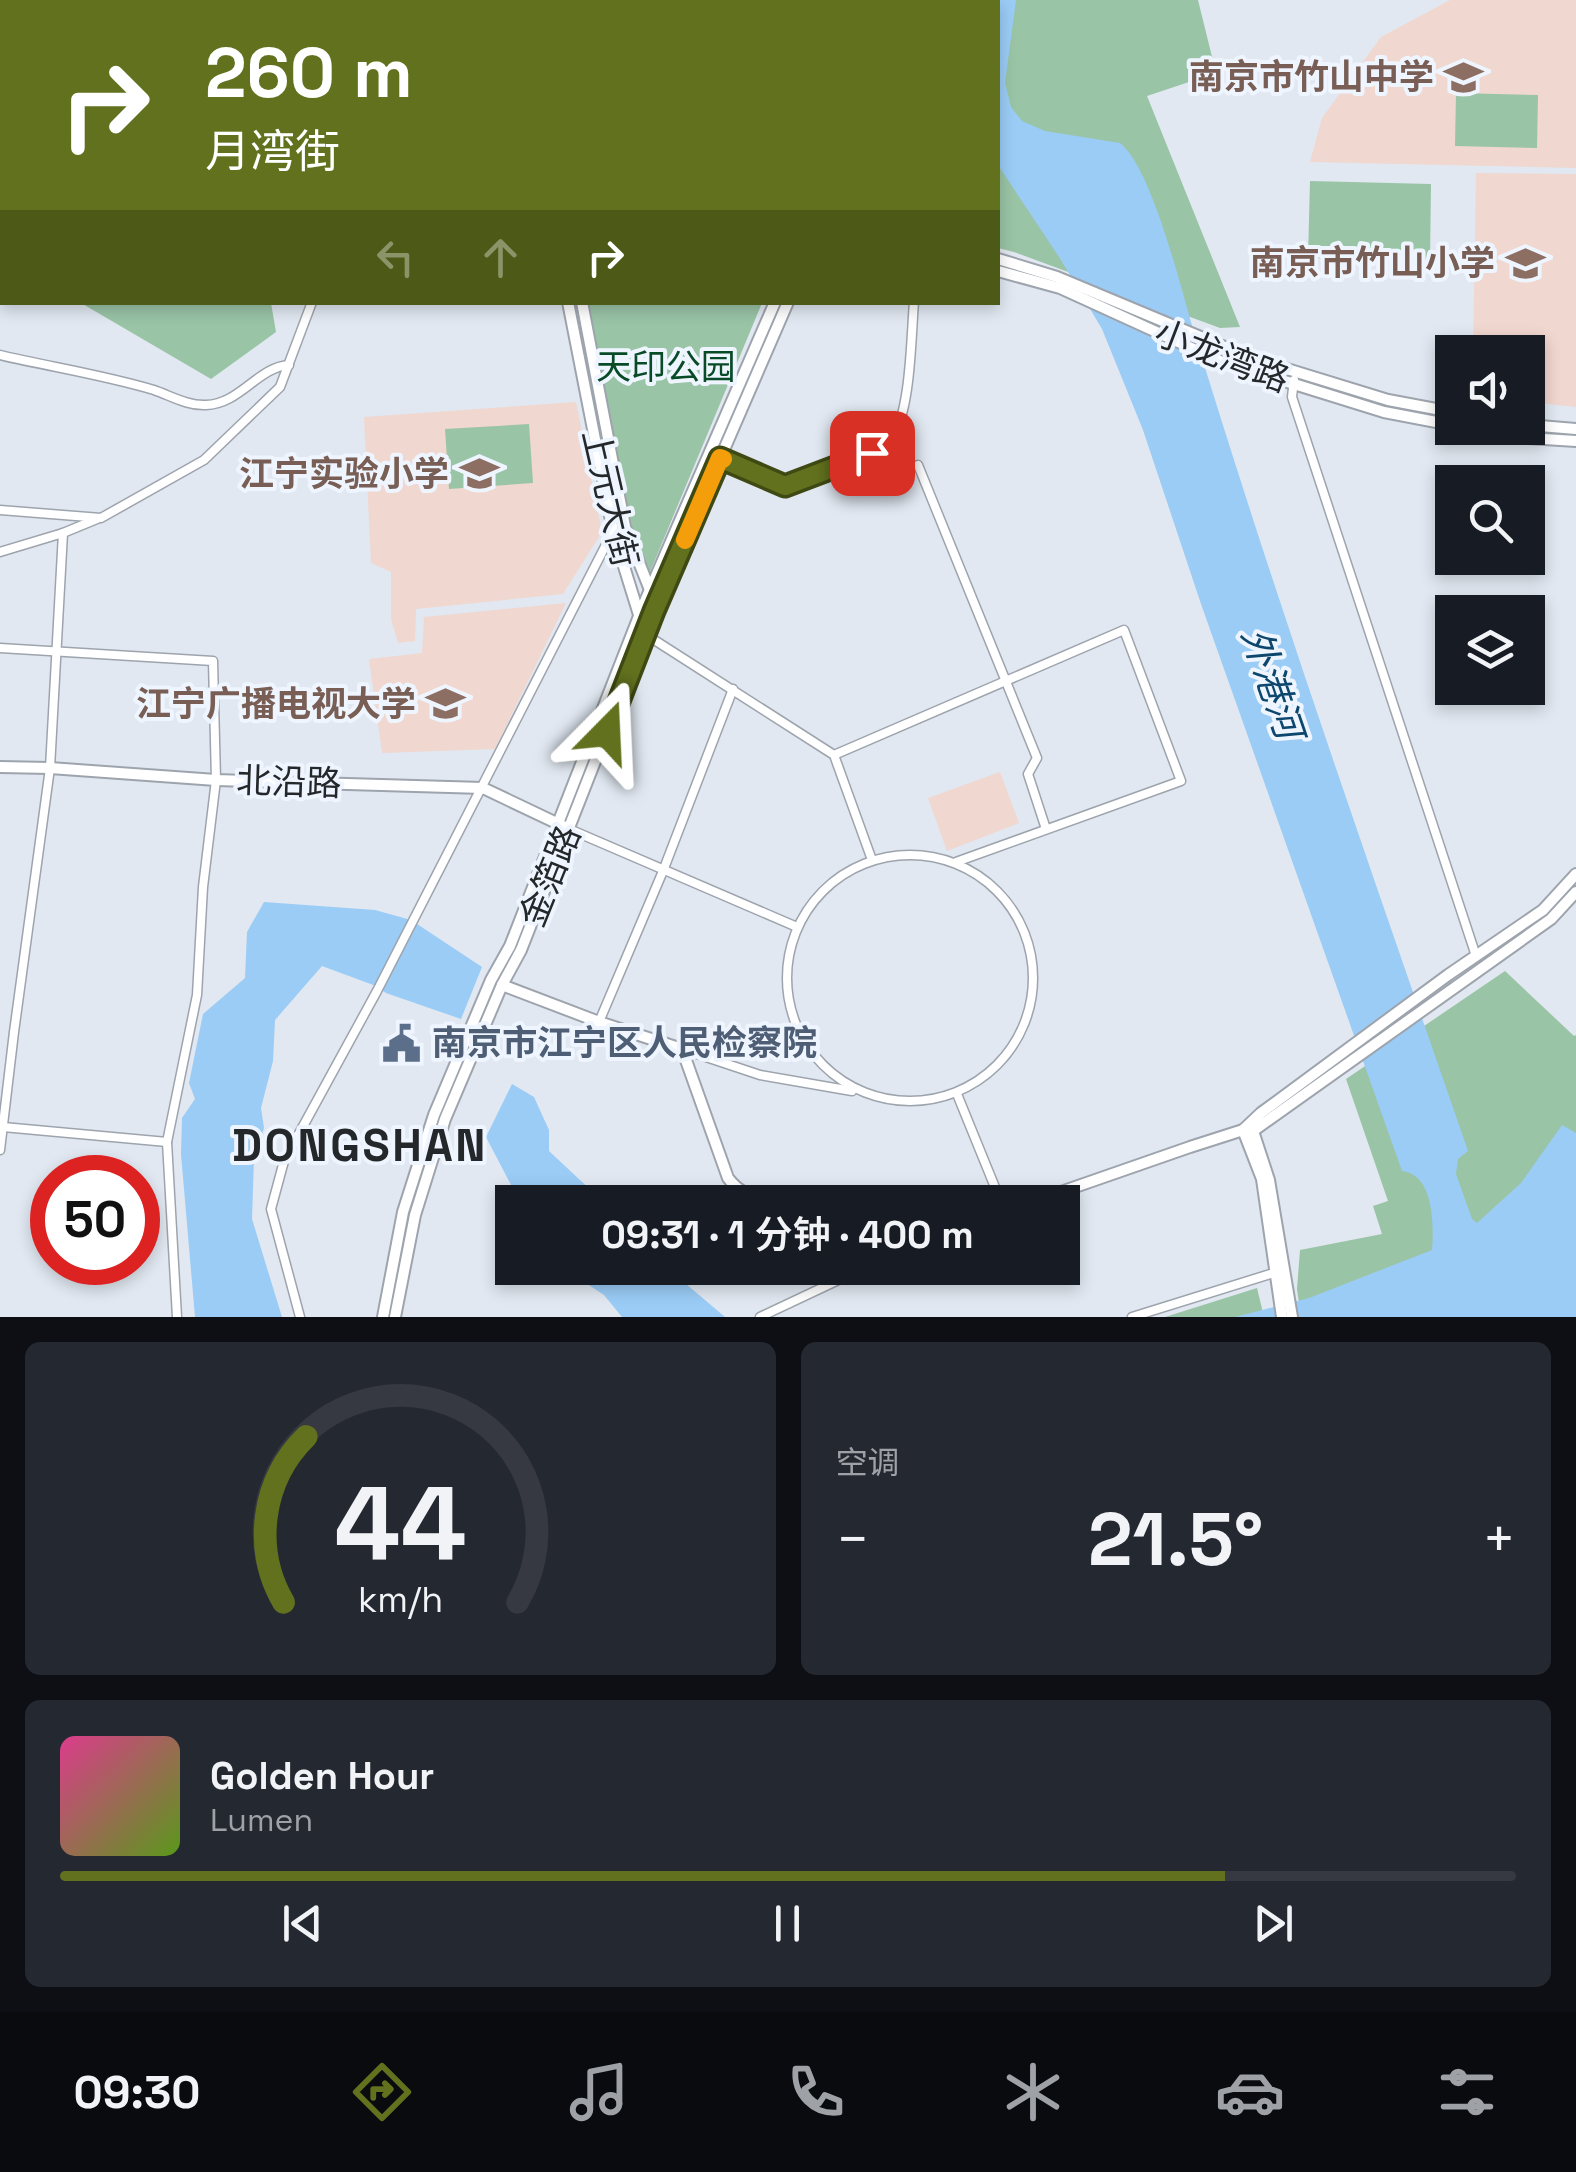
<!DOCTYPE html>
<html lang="zh">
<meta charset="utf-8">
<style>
body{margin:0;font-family:"Space Grotesk","Noto Sans SC",sans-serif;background:#242831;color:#f1f3f6;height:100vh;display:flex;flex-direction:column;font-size:38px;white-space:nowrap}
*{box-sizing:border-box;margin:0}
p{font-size:32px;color:#9ea1a6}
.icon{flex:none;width:55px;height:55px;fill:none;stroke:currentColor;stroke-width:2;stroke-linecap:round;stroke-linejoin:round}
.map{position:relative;height:1317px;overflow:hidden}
.details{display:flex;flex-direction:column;gap:25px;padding:25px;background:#0d0f14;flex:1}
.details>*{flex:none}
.banner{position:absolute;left:0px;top:0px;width:1000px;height:305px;box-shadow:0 5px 15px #0003;background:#61711d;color:#fff;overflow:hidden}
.fabs{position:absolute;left:1435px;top:335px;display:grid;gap:20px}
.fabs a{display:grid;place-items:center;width:110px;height:110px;border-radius:0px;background:#171b24;box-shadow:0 5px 15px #0003;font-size:50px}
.speed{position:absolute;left:30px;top:1155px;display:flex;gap:20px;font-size:50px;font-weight:700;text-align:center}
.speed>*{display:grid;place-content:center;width:130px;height:130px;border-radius:50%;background:#171b24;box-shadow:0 5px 15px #0003;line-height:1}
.speed .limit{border:15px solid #d22;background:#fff;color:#111}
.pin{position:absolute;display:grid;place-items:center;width:85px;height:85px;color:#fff;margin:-42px;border-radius:20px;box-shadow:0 5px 15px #0006}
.me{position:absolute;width:110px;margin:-55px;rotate:21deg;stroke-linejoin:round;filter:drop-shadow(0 0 8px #0008)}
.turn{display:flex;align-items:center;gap:35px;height:210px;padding:0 40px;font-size:45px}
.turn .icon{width:130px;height:130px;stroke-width:2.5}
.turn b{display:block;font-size:70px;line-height:85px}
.lanes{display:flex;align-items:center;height:95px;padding:0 40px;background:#0003;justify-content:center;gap:50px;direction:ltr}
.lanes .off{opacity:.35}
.big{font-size:75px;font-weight:600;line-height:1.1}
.details .card{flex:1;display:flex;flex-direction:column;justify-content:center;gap:15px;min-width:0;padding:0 35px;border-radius:15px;background:#242831}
.details .dial{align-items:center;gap:0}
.dial svg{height:260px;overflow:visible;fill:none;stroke:#363941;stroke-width:7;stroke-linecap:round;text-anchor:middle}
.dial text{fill:#f1f3f6;stroke:none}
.song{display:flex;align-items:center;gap:30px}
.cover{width:120px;height:120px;border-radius:15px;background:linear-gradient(135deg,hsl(330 70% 55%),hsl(90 70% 35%))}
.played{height:10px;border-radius:5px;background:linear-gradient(90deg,#61711d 80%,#363941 80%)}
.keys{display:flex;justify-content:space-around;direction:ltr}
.heat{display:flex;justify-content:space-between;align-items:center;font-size:55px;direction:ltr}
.details .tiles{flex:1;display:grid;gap:25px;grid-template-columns:1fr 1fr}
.card:last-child{grid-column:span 2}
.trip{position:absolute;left:495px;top:1185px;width:585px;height:100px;border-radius:0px;background:#171b24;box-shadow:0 5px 15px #0003;font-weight:600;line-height:100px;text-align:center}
.dock{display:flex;height:160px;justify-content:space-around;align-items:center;background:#090b0e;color:#9ea1a6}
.dock .icon{width:70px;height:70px}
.dock .on{color:#61711d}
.dock b{font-size:45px;color:#f1f3f6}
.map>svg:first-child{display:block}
.education{fill:#f0d7cf}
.green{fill:#9ac4a6}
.water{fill:#9accf6}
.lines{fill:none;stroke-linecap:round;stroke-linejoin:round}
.street-casing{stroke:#9ea4ad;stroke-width:11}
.secondary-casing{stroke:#9ea4ad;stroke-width:14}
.street{stroke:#fff;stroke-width:8}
.secondary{stroke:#fff;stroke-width:10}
.route-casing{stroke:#3f4913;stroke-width:25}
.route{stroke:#61711d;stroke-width:18}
.slow{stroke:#f59e0b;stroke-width:18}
.labels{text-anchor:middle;stroke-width:8;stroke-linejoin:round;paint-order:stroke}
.education-label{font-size:35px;font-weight:bold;fill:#785e54;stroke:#eef5ff;text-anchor:end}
.street-label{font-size:35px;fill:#25282b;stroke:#eef5ff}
.park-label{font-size:35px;fill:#094b27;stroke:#eef5ff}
.service-label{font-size:35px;font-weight:bold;fill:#4e5e75;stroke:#eef5ff;text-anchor:start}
.water-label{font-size:38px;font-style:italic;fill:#0d476e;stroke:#eef5ff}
.district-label{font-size:45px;font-weight:bold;letter-spacing:2.5px;fill:#25282b;stroke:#eef5ff}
</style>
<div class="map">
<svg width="1576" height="1317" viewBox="0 0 1576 1317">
<rect width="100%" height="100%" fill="#e1e8f1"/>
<!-- education -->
<g class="education">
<polygon points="1450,0 1576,0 1576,168 1310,162 1322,118 1381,37"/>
<polygon points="1476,173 1576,174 1576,407 1528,402 1528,352 1473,352"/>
<polygon points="576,402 602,532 563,594 416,609 415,641 398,643 391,619 391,572 371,563 364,417"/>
<polygon points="566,603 495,749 382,753 369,659 422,653 424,617"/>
<polygon points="1000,772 1019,823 947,851 928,798"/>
</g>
<!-- green -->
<g class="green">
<polygon points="937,0 1198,0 1216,73 1147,96 1240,327 1220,328 1014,252 998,248 998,2 936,2"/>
<polygon points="1456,93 1538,95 1537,148 1455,146"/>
<polygon points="1310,181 1431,184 1430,261 1308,258"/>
<polygon points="81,303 271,303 276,332 211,379"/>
<polygon points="588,303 762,303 650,572 630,526"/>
<polygon points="529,424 533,483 449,489 445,429"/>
<polygon points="1505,971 1574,1036 1576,1035 1576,1317 1301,1317 1297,1289 1300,1250 1382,1234 1373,1206 1388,1201 1346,1079"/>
<polygon points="1257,1288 1264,1317 1165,1317"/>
</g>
<!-- water -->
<g class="water">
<path d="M988,0H1016L1005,83L1011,107L1022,121L1045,131L1120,143C1152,168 1181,289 1194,332C1278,607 1374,879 1468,1151L1458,1159L1456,1174L1472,1219L1477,1223L1521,1183L1562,1125L1576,1133V1317H1235L1309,1298L1432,1250C1434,1226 1434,1174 1402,1171L1201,604L1143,430L1102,329L1061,260L998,165V2H987Z"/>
<polygon points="264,902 375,910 411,920 482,967 461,1019 386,993 376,986 322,966 275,1020 273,1061 261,1108 264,1128 254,1158 252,1219 282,1317 195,1317 181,1154 182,1118 195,1099 189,1083 203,1014 245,978 247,932"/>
<polygon points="512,1084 534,1097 549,1130 549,1151 596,1195 600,1202 520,1202 486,1137"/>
<polygon points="563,1268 656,1268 657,1275 662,1280 679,1278 725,1317 622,1317 604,1295"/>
</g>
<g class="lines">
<defs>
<g id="street">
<polyline points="241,0 242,2"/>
<polyline points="353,2 354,0"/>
<path d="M0,355C51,367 104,375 154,390C171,396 188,406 206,405C240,404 258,367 289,365"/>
<polyline points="1294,380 1292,397 1476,956"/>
<path d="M720,458L785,486C810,477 877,458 891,439C911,414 911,336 914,302"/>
<polyline points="918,465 1037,758 1028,774 1046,829"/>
<polyline points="0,510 101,518 204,460 280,387 312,302"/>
<polyline points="0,552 63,533 97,519"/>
<polyline points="645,634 834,755 872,860"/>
<polyline points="0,648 213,661 216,780 203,887 197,995 167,1142 3,1127"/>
<polyline points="834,755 1124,630 1181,781 956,862"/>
<polyline points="569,829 797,927"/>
<circle cx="910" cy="978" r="123"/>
<polyline points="599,1022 663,871 733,689"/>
<polyline points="682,1049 760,1075 852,1091"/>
<polyline points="957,1094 1001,1202"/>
<polyline points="167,1142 177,1317"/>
<polyline points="0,1150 14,1032 50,768 63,533"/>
<polyline points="300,1317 271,1209 284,1161 377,991 613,531"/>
<polyline points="760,1317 864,1268"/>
<polyline points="1132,1317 1280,1271"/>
</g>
<g id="secondary">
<polyline points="511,0 511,2"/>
<polyline points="525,0 525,2"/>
<polyline points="904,2 905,0"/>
<polyline points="917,2 918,0"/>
<polyline points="998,259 1057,277 1251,358 1388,400 1452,412"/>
<polyline points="998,271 1060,288 1220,361 1384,412 1452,425"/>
<polyline points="568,302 613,531 640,618"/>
<polyline points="582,302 625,527 650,590"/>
<polyline points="1528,425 1576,429"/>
<polyline points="1467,428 1514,437 1576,441"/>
<polyline points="0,767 50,768 216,780 483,788 565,827"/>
<path d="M502,985L599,1022L682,1049L728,1178C740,1194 753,1197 771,1202"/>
<polyline points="1253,1131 1269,1180 1292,1317"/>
<polyline points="1032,1202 1190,1147 1243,1130 1253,1131 1551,919 1576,892"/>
<polyline points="383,1317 403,1212 434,1115 491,980 510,946 643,606 775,302"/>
<polyline points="395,1317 415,1215 445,1119 502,985 521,950 654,611 788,302"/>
<polyline points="1282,1317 1262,1179 1243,1130 1261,1113 1448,975 1543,910 1576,874"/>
</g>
</defs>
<!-- street casing -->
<use href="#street" class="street-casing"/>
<!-- secondary casing -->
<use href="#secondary" class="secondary-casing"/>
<!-- street -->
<use href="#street" class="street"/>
<!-- secondary -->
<use href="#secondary" class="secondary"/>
</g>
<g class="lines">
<defs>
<polyline id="route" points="607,732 654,611 720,458 785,486 872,453"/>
</defs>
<!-- route casing -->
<use href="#route" class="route-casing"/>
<!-- route -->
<use href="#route" class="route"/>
<!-- slow -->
<polyline class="slow" points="685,540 720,458 723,459"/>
</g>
<!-- icons -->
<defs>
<symbol id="school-bare" viewBox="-9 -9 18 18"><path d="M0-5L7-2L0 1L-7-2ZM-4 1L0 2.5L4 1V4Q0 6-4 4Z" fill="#8d6e63" stroke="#eef5ff" stroke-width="2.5" paint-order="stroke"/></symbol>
<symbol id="university-bare" viewBox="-9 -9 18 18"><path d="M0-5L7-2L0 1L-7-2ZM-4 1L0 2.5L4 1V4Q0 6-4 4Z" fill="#8d6e63" stroke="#eef5ff" stroke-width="2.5" paint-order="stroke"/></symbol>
<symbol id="civic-bare" viewBox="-9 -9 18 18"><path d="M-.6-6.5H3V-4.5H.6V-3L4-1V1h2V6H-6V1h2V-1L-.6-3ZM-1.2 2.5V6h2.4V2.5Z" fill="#5c6f8a" stroke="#eef5ff" stroke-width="2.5" paint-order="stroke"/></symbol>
</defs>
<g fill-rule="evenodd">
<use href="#school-bare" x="1436" y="50" width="55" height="55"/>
<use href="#school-bare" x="1498" y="236" width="55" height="55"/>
<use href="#school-bare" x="452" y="446" width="55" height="55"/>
<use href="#university-bare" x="418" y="676" width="55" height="55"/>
<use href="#civic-bare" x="374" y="1016" width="55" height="55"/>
</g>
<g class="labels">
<!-- education labels -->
<g class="education-label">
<text x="1434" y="89">南京市竹山中学</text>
<text x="1495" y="275">南京市竹山小学</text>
<text x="449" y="486">江宁实验小学</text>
<text x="416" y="716">江宁广播电视大学</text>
</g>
<!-- street labels -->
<g class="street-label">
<text transform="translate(1222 356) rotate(21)" y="12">小龙湾路</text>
<text transform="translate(610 498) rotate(77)" y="12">上元大街</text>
<text transform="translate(289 782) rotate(2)" y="12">北沿路</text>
<text transform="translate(550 876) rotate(-68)" y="12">金箔路</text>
</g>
<!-- park labels -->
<g class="park-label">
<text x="666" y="379">天印公园</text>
</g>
<!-- service labels -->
<g class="service-label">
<text x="432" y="1055">南京市江宁区人民检察院</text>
</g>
<!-- water labels -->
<g class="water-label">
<text transform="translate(1272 683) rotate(71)" y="13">外港河</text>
</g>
<!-- district labels -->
<g class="district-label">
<text x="360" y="1161">DONGSHAN</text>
</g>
</g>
</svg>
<div class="fabs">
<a><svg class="icon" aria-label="sound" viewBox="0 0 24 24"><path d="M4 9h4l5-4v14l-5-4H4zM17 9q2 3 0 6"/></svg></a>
<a><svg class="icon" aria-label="search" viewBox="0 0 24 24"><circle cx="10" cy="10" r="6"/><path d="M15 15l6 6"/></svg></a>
<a><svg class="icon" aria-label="layers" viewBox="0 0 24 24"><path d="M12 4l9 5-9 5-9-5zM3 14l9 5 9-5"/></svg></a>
</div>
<div class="speed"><div class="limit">50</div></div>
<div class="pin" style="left:872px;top:453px;background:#d93025"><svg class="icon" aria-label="arrive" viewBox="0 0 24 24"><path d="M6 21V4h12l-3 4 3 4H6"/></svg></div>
<svg class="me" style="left:607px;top:732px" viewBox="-20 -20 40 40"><path d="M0-17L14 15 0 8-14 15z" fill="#61711d" stroke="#fff" stroke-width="4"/></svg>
<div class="trip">09:31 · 1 分钟 · 400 m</div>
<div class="banner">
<div class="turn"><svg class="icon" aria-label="right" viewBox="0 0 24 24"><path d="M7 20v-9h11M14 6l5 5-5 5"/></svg><div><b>260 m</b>月湾街</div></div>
<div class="lanes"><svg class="icon off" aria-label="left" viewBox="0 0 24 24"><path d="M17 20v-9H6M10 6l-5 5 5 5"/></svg><svg class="icon off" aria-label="ahead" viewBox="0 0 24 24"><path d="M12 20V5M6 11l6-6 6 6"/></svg><svg class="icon" aria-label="right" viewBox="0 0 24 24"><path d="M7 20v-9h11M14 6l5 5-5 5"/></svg></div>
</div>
</div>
<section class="details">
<div class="tiles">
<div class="card dial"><svg viewBox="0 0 100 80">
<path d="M14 69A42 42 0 1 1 86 69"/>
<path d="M14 69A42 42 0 0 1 21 18" stroke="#61711d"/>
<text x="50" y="56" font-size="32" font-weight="700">44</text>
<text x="50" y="72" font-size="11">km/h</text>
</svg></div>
<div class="card"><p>空调</p>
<div class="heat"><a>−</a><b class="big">21.5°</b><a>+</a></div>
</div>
<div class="card">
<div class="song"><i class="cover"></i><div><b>Golden Hour</b><p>Lumen</p></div></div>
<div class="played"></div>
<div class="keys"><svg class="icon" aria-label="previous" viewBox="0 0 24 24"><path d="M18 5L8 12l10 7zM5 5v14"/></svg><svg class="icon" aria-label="pause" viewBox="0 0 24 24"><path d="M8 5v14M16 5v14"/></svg><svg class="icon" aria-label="next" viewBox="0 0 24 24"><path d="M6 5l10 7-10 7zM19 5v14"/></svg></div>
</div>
</div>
</section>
<nav class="dock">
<b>09:30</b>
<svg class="icon on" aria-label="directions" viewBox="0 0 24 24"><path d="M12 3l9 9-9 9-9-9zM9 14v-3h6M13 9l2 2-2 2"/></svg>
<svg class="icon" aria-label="music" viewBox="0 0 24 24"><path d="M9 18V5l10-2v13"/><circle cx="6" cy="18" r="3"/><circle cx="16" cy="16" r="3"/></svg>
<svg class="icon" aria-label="phone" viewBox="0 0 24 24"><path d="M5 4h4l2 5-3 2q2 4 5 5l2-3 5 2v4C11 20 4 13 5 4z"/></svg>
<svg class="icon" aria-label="climate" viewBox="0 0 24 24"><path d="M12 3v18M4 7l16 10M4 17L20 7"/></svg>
<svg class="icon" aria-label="car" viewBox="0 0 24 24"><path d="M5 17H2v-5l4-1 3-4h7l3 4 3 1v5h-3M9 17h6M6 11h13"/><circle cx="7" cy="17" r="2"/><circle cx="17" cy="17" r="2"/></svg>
<svg class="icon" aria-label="filters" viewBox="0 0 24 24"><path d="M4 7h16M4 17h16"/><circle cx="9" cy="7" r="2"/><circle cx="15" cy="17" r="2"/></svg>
</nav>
